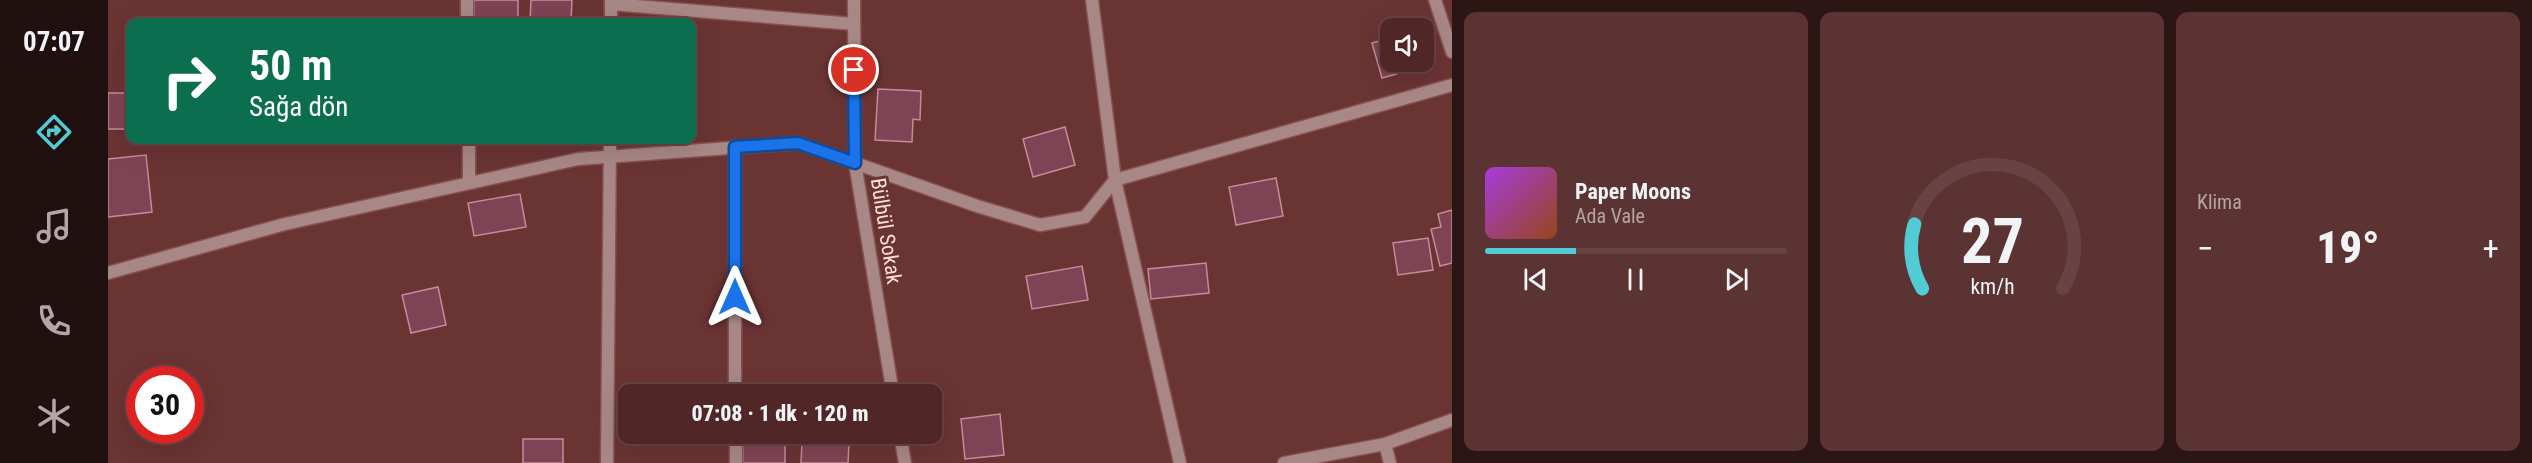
<!DOCTYPE html>
<html lang="tr">
<meta charset="utf-8">
<style>
body{margin:0;font-family:"Roboto Condensed",sans-serif;background:#5a3332;color:#f1f3f6;height:100vh;display:flex;flex-direction:column;font-size:22px;white-space:nowrap}
*{box-sizing:border-box;margin:0}
p{font-size:20px;color:#b4a5a7}
.icon{flex:none;width:33px;height:33px;fill:none;stroke:currentColor;stroke-width:2;stroke-linecap:round;stroke-linejoin:round}
.map{position:relative;flex:1;overflow:hidden}
.details{display:flex;flex-direction:column;gap:12px;padding:12px;background:#2c1515;width:1080px}
.details>*{flex:none}
.guide{position:absolute;left:18px;top:18px;width:570px;height:126px;border-radius:12px;box-shadow:0 6px 24px #0002,0 0 0 2px #674443;background:#0b6e4f;color:#fff;overflow:hidden}
.buttons{position:absolute;left:1272px;top:18px;display:grid;gap:12px}
.buttons a{display:grid;place-items:center;width:54px;height:54px;border-radius:12px;background:#502726;box-shadow:0 6px 24px #0002,0 0 0 2px #674443;font-size:30px}
.speed{position:absolute;left:18px;top:366px;display:flex;gap:12px;font-size:30px;font-weight:700;text-align:center}
.speed>*{display:grid;place-content:center;width:78px;height:78px;border-radius:50%;background:#502726;box-shadow:0 6px 24px #0002,0 0 0 2px #674443;line-height:1}
.speed .limit{border:9px solid #d22;background:#fff;color:#111}
.pin{position:absolute;display:grid;place-items:center;width:51px;height:51px;color:#fff;margin:-26px;border:3px solid #fff;border-radius:50%;box-shadow:0 2px 6px #0007}
.me{position:absolute;width:66px;margin:-33px;rotate:0deg;stroke-linejoin:round;filter:drop-shadow(0 0 4px #0008)}
.turn{display:flex;align-items:center;gap:21px;height:126px;padding:0 24px;font-size:27px}
.turn .icon{width:78px;height:78px;stroke-width:2.5}
.turn b{display:block;font-size:42px;line-height:51px}
.big{font-size:45px;font-weight:800;line-height:1.1}
.details .widget{flex:1;display:flex;flex-direction:column;justify-content:center;gap:9px;min-width:0;padding:0 21px;border-radius:12px;background:#5a3332}
.details .dial{align-items:center;gap:0}
.dial svg{height:156px;overflow:visible;fill:none;stroke:#674443;stroke-width:7;stroke-linecap:round;text-anchor:middle}
.dial text{fill:#f1f3f6;stroke:none}
.song{display:flex;align-items:center;gap:18px}
.cover{width:72px;height:72px;border-radius:9px;background:linear-gradient(135deg,hsl(280 70% 55%),hsl(20 70% 35%))}
.played{height:6px;border-radius:3px;background:linear-gradient(90deg,#51ccd4 30%,#674443 30%)}
.keys{display:flex;justify-content:space-around;direction:ltr}
.heat{display:flex;justify-content:space-between;align-items:center;font-size:33px;direction:ltr}
.details .tiles{flex:1;display:grid;gap:12px;grid-template-columns:repeat(3,1fr)}
.trip{position:absolute;left:510px;top:384px;width:324px;height:60px;border-radius:12px;background:#502726;box-shadow:0 6px 24px #0002,0 0 0 2px #674443;font-weight:800;line-height:60px;text-align:center}
main{display:flex;flex:1;min-height:0}
.tabs{display:flex;flex-direction:column;width:108px;justify-content:space-around;align-items:center;background:#20100f;color:#b4a5a7}
.tabs .icon{width:42px;height:42px}
.tabs .current{color:#51ccd4}
.tabs b{font-size:27px;color:#f1f3f6}
.map>svg:first-child{display:block}
.building{fill:#804356;stroke:#c78a9a;stroke-width:1.5}
.lines{fill:none;stroke-linecap:round;stroke-linejoin:round}
.minor-casing{stroke:#855251;stroke-width:15}
.minor{stroke:#a88886;stroke-width:12}
.route-casing{stroke:#114b97;stroke-width:15}
.route{stroke:#1a73e8;stroke-width:10}
.labels{text-anchor:middle;stroke-width:6;stroke-linejoin:round;paint-order:stroke}
.street-label{font-size:21px;fill:#ffdcda;stroke:#6a3433}
</style>
<main>
<nav class="tabs">
<b>07:07</b>
<svg class="icon current" aria-label="directions" viewBox="0 0 24 24"><path d="M12 3l9 9-9 9-9-9zM9 14v-3h6M13 9l2 2-2 2"/></svg>
<svg class="icon" aria-label="music" viewBox="0 0 24 24"><path d="M9 18V5l10-2v13"/><circle cx="6" cy="18" r="3"/><circle cx="16" cy="16" r="3"/></svg>
<svg class="icon" aria-label="phone" viewBox="0 0 24 24"><path d="M5 4h4l2 5-3 2q2 4 5 5l2-3 5 2v4C11 20 4 13 5 4z"/></svg>
<svg class="icon" aria-label="climate" viewBox="0 0 24 24"><path d="M12 3v18M4 7l16 10M4 17L20 7"/></svg>
</nav>
<div class="map">
<svg width="1344" height="463" viewBox="0 0 1344 463">
<rect width="100%" height="100%" fill="#6a3433"/>
<!-- building -->
<g class="building">
<rect x="366" y="0" width="44" height="22"/>
<polygon points="423,0 464,0 463,22 422,22"/>
<polygon points="1316,33 1324,64 1274,78 1264,43 1282,38 1282,62 1316,62"/>
<polygon points="770,89 813,91 812,120 805,119 804,142 767,140"/>
<rect x="0" y="93" width="22" height="36"/>
<polygon points="957,127 967,165 925,177 915,139"/>
<polygon points="38,155 44,212 0,217 0,159"/>
<polygon points="1168,178 1175,216 1128,225 1121,187"/>
<polygon points="412,194 418,227 366,236 360,203"/>
<polygon points="1344,210 1344,263 1332,266 1323,229 1333,227 1330,214"/>
<polygon points="1320,238 1325,270 1290,275 1285,243"/>
<polygon points="1098,263 1101,293 1043,299 1040,269"/>
<polygon points="974,266 980,300 924,309 918,276"/>
<polygon points="330,287 338,325 303,333 294,295"/>
<polygon points="892,414 896,455 857,459 853,419"/>
<rect x="415" y="439" width="40" height="24"/>
<rect x="635" y="442" width="42" height="21"/>
<polygon points="694,442 741,444 740,463 693,463"/>
</g>
<g class="lines">
<defs>
<g id="minor">
<polyline points="359,0 359,22"/>
<polyline points="746,0 747,163 785,394"/>
<polyline points="984,0 1007,180 1072,463"/>
<polyline points="1327,0 1344,52"/>
<polyline points="503,4 746,24"/>
<polyline points="503,22 503,0"/>
<polyline points="361,140 361,183"/>
<polyline points="627,147 627,394"/>
<polyline points="0,273 177,224 470,159 690,143 869,206 932,225 977,217 1007,180 1344,85"/>
<polyline points="628,434 628,463"/>
<polyline points="792,434 797,463"/>
<polyline points="1277,444 1282,463"/>
<polyline points="499,463 502,140"/>
<polyline points="1176,463 1277,444 1344,420"/>
</g>
</defs>
<!-- minor casing -->
<use href="#minor" class="minor-casing"/>
<!-- minor -->
<use href="#minor" class="minor"/>
</g>
<g class="lines">
<defs>
<polyline id="route" points="627,297 627,147 690,143 747,163 746,70"/>
</defs>
<!-- route casing -->
<use href="#route" class="route-casing"/>
<!-- route -->
<use href="#route" class="route"/>
</g>
<g class="labels">
<!-- street labels -->
<g class="street-label">
<text transform="translate(778 231) rotate(81)" y="7">Bülbül Sokak</text>
</g>
</g>
</svg>
<div class="buttons">
<a><svg class="icon" aria-label="sound" viewBox="0 0 24 24"><path d="M4 9h4l5-4v14l-5-4H4zM17 9q2 3 0 6"/></svg></a>
</div>
<div class="speed"><div class="limit">30</div></div>
<div class="pin" style="left:746px;top:70px;background:#d93025"><svg class="icon" aria-label="arrive" viewBox="0 0 24 24"><path d="M6 21V4h12l-3 4 3 4H6"/></svg></div>
<svg class="me" style="left:627px;top:297px" viewBox="-20 -20 40 40"><path d="M0-17L14 15 0 8-14 15z" fill="#1a73e8" stroke="#fff" stroke-width="4"/></svg>
<div class="trip">07:08 · 1 dk · 120 m</div>
<div class="guide">
<div class="turn"><svg class="icon" aria-label="right" viewBox="0 0 24 24"><path d="M7 20v-9h11M14 6l5 5-5 5"/></svg><div><b>50 m</b>Sağa dön</div></div>
</div>
</div>
<section class="details">
<div class="tiles">
<div class="widget">
<div class="song"><i class="cover"></i><div><b>Paper Moons</b><p>Ada Vale</p></div></div>
<div class="played"></div>
<div class="keys"><svg class="icon" aria-label="previous" viewBox="0 0 24 24"><path d="M18 5L8 12l10 7zM5 5v14"/></svg><svg class="icon" aria-label="pause" viewBox="0 0 24 24"><path d="M8 5v14M16 5v14"/></svg><svg class="icon" aria-label="next" viewBox="0 0 24 24"><path d="M6 5l10 7-10 7zM19 5v14"/></svg></div>
</div>
<div class="widget dial"><svg viewBox="0 0 100 80">
<path d="M14 69A42 42 0 1 1 86 69"/>
<path d="M14 69A42 42 0 0 1 10 36" stroke="#51ccd4"/>
<text x="50" y="56" font-size="32" font-weight="700">27</text>
<text x="50" y="72" font-size="11">km/h</text>
</svg></div>
<div class="widget"><p>Klima</p>
<div class="heat"><a>−</a><b class="big">19°</b><a>+</a></div>
</div>
</div>
</section>
</main>
